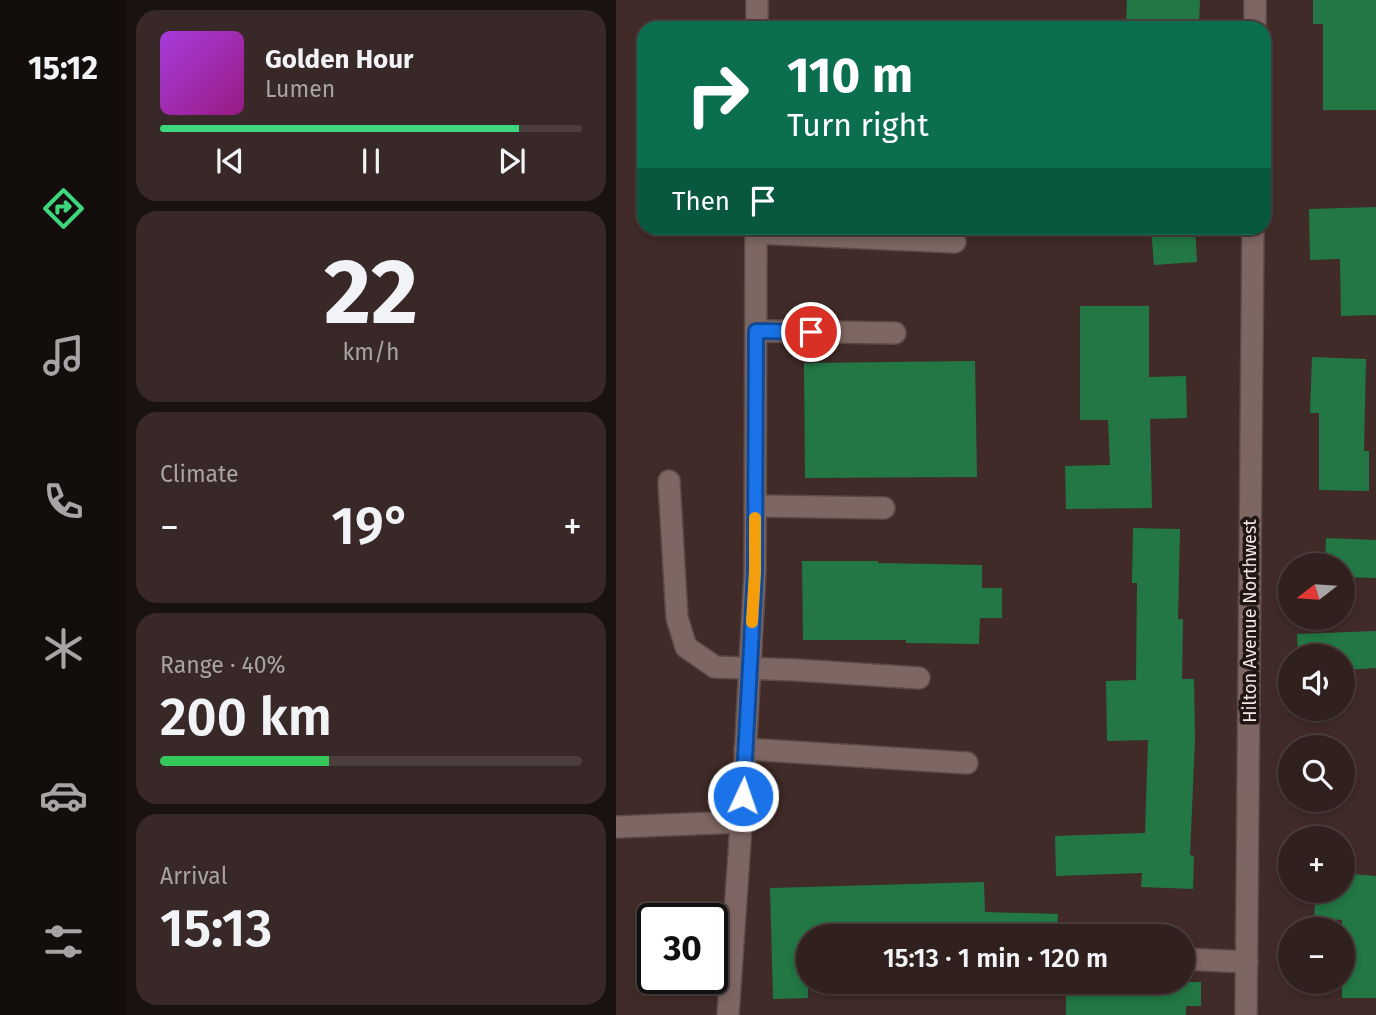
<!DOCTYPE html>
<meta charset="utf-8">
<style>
body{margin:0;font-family:"Fira Sans",sans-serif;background:#382827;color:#f1f3f6;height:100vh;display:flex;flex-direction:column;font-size:26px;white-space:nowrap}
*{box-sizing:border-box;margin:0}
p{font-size:23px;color:#a8a3a4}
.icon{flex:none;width:38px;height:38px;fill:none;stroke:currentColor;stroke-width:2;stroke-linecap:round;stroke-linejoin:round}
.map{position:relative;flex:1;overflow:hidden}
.drawer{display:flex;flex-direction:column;gap:10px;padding:10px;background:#1a1210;width:490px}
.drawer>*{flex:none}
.banner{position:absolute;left:21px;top:21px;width:634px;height:214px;border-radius:21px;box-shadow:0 4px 10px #0003,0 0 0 2px #4b3e3c;background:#0b6e4f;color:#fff;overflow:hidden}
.needle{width:46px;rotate:253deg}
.tools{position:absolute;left:662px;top:553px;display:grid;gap:14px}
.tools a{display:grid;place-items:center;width:77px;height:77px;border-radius:50%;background:#30201e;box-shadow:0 4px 10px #0003,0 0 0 2px #4b3e3c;font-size:35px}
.speed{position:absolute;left:21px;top:903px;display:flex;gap:14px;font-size:35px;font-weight:700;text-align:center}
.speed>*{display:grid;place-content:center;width:91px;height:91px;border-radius:50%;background:#30201e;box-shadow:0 4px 10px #0003,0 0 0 2px #4b3e3c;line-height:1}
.speed .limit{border:4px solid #111;border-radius:10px;background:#fff;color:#111}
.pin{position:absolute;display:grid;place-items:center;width:60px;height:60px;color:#fff;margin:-30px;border:4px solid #fff;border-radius:50%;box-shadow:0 2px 7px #0007}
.me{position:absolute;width:77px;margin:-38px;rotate:3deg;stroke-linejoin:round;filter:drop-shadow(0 0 5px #0008)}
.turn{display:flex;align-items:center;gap:24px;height:147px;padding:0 35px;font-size:32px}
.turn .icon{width:91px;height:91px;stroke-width:2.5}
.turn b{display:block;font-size:49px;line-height:60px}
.then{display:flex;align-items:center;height:66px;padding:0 35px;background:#0003;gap:14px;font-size:26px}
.big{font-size:52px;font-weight:600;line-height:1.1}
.drawer .widget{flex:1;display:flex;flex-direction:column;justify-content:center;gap:10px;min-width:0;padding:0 24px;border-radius:21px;background:#382827}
.drawer .dial{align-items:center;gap:0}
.dial b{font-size:91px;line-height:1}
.song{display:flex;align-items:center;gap:21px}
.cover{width:84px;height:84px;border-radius:10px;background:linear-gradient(135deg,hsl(280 70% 55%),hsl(310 70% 35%))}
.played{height:7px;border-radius:4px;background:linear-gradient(90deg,#3dd77d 85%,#4b3e3c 85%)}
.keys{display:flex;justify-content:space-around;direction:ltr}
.heat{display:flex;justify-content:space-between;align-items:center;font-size:38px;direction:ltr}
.charge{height:10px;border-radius:5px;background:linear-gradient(90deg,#34c759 40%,#4b3e3c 0)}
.trip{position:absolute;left:180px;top:924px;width:399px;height:70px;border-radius:35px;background:#30201e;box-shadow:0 4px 10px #0003,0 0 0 2px #4b3e3c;font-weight:600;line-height:70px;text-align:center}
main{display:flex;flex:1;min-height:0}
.tab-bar{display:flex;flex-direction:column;width:126px;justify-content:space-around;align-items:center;background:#130d0c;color:#a8a3a4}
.tab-bar .icon{width:49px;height:49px}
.tab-bar .selected{color:#3dd77d}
.tab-bar b{font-size:32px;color:#f1f3f6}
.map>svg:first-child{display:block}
.building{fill:#274}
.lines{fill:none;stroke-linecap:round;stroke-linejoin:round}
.minor-casing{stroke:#5c4a47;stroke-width:24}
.minor{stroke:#7e6662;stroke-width:21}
.route-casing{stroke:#114b97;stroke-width:18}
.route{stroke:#1a73e8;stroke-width:12}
.slow{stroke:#f59e0b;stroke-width:12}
.labels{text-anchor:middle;stroke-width:7;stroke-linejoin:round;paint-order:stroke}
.street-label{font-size:18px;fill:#f5e7e4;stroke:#201715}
</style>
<main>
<nav class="tab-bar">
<b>15:12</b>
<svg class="icon selected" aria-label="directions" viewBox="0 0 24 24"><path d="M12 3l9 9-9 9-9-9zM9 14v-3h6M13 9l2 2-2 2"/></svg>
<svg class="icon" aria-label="music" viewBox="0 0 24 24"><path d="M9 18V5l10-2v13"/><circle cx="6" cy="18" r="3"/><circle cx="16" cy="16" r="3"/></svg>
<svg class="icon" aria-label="phone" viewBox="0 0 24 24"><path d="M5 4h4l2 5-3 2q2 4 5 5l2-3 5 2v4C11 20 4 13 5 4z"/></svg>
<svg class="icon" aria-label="climate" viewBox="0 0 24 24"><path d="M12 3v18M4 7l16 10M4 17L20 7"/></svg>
<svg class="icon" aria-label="car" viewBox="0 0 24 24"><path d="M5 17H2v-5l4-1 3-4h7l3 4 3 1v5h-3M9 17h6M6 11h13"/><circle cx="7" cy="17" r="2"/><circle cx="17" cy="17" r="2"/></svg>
<svg class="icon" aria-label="filters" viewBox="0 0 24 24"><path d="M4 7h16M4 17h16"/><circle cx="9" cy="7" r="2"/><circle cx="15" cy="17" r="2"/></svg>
</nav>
<section class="drawer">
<div class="widget">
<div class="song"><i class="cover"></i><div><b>Golden Hour</b><p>Lumen</p></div></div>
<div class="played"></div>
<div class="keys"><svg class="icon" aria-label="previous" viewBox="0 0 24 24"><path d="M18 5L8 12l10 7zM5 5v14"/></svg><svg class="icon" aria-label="pause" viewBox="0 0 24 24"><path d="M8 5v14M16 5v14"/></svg><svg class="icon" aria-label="next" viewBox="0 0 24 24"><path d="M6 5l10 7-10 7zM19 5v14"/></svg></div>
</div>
<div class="widget dial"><b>22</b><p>km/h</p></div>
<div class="widget"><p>Climate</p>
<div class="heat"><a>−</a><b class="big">19°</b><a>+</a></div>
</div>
<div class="widget"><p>Range · 40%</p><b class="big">200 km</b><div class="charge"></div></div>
<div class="widget"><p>Arrival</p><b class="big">15:13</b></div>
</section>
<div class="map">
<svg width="760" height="1015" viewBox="0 0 760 1015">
<rect width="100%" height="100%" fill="#402b28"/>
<!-- building -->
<g class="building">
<polygon points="511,0 584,0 583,23 510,20"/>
<polygon points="697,0 760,0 760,110 707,110 707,24 697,24"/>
<polygon points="760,207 760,315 725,316 724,259 694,260 693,209"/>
<polygon points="535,228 579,228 581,262 538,265"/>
<polygon points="464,306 533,306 533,377 570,376 571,418 534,419 536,508 450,509 449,466 494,465 492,420 464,420"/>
<polygon points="696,357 750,359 748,451 753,451 753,491 703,490 703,413 694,413"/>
<polygon points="359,361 361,477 189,478 188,363"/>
<polygon points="517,528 564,529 562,619 567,619 566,679 578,679 579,739 574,855 578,856 577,889 525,887 526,873 440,876 439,836 529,833 532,740 491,741 490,681 520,680 521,583 516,583"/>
<polygon points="710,538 760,540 760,578 726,577 726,565 709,565"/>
<polygon points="186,561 262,561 262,563 366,565 366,588 386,588 386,618 364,618 363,644 290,643 290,640 187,640"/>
<polygon points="760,631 760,668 726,670 726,656 682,656 681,634"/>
<polygon points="726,873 760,876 760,998 726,998 726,920 698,918 700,891 726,891"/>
<polygon points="368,882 369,912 442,914 441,936 192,936 192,998 157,999 154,888"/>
<polygon points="450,982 585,982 585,1006 570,1006 570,1015 450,1015"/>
</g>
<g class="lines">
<defs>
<g id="minor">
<polyline points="141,28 141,0"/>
<polyline points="639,28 639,0"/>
<polyline points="140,233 339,242"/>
<polyline points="140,331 279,333"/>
<polyline points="53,481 61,618 70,647 99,667 180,670 303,678"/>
<polyline points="139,506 268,508"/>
<polyline points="129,749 351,763"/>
<polyline points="0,827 125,822"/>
<polyline points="567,959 631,962"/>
<polyline points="112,1015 127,796 139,571 140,228"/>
<polyline points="630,1015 637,228"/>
</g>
</defs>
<!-- minor casing -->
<use href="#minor" class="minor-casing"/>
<!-- minor -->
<use href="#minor" class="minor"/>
</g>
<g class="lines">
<defs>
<polyline id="route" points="127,796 139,572 140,331 195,332"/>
</defs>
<!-- route casing -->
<use href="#route" class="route-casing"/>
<!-- route -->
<use href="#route" class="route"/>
<!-- slow -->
<polyline class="slow" points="136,622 139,572 139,518"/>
</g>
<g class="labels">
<!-- street labels -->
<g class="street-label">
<text transform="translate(634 621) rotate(-90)" y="6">Hilton Avenue Northwest</text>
</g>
</g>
</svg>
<div class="tools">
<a><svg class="needle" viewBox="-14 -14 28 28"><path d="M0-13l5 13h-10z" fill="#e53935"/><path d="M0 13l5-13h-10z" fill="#a8a3a4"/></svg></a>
<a><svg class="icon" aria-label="sound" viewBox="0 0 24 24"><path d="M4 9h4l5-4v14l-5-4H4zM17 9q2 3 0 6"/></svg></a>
<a><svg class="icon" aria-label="search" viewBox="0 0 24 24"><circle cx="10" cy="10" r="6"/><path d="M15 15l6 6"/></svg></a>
<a>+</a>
<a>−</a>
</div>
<div class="speed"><div class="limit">30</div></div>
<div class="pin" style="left:195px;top:332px;background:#d93025"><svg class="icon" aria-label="arrive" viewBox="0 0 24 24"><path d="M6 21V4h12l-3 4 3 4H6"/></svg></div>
<svg class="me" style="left:127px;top:796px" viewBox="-20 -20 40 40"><circle r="17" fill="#1a73e8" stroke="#fff" stroke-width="3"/><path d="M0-11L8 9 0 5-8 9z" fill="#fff"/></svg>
<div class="trip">15:13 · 1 min · 120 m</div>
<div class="banner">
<div class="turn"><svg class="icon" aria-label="right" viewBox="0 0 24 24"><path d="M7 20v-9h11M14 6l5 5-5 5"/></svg><div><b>110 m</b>Turn right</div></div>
<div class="then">Then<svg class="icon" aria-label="arrive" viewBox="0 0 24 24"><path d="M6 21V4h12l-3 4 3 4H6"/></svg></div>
</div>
</div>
</main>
